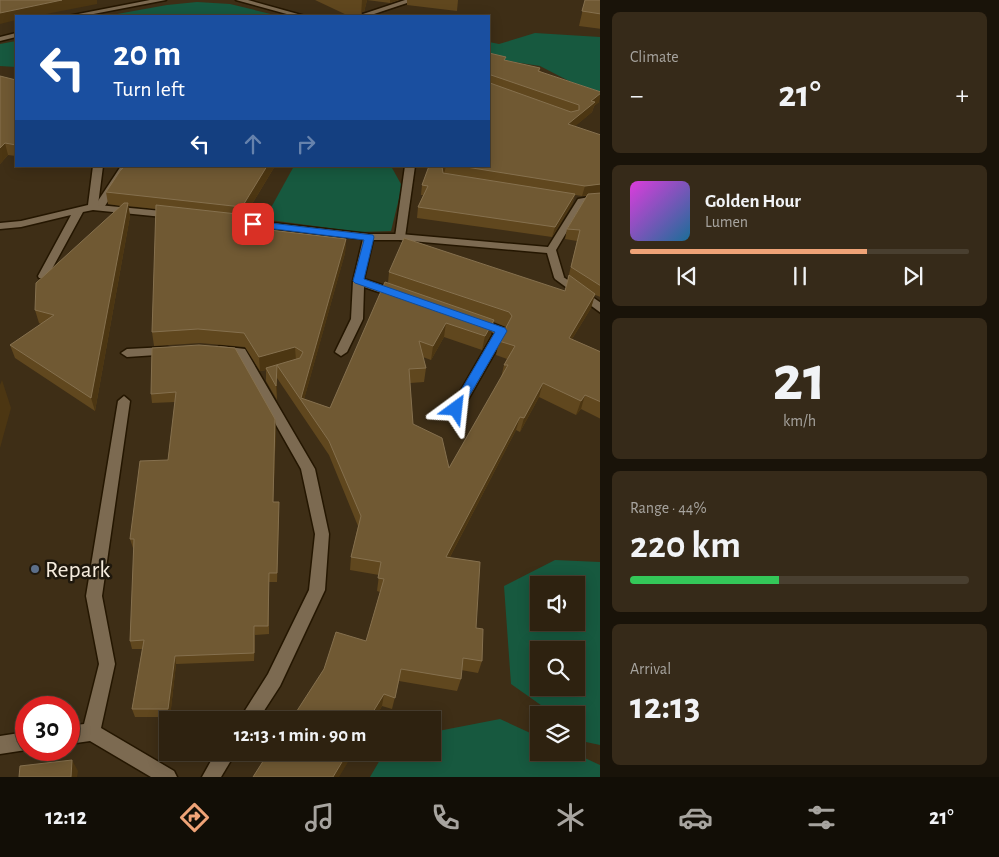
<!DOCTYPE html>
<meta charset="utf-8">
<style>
body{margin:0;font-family:"Alegreya Sans",sans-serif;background:#362a19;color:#f1f3f6;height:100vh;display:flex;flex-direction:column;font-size:19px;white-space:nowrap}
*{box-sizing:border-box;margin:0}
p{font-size:16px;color:#a7a49f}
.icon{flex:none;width:28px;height:28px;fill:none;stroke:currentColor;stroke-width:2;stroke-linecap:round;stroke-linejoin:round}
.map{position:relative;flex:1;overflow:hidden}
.side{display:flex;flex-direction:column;gap:12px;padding:12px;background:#191309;width:399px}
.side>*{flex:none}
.top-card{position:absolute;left:15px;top:15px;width:475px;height:152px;border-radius:0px;box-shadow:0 2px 12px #0003,0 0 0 1px #493f30;background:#1a4fa0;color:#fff;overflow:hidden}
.controls{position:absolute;left:530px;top:576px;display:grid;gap:10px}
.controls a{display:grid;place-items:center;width:55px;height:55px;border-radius:0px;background:#2e2210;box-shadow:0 2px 12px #0003,0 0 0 1px #493f30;font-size:25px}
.speed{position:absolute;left:15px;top:696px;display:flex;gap:10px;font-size:25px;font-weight:700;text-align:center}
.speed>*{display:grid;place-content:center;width:65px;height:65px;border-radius:50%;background:#2e2210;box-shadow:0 2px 12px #0003,0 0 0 1px #493f30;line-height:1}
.speed .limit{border:8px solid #d22;background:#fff;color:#111}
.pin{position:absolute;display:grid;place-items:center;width:42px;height:42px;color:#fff;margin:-21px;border-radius:10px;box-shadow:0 2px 8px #0006}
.me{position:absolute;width:55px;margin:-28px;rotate:30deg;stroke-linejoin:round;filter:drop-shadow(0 0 4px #0008)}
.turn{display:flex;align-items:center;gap:18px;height:105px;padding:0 15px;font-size:22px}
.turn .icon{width:65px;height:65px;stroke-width:2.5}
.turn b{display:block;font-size:35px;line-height:42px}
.lanes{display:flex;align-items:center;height:48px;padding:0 15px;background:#0003;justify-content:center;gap:25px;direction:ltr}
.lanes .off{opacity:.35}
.big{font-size:38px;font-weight:600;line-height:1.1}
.side .tile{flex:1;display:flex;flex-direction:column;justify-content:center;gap:8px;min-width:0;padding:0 18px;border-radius:8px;background:#362a19}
.side .dial{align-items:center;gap:0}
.dial b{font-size:65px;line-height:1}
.song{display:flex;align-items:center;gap:15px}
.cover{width:60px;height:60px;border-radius:8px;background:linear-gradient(135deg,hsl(300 70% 55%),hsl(200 70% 35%))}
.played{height:5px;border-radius:2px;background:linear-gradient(90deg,#efa377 70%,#493f30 70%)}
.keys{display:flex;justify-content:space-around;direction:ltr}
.heat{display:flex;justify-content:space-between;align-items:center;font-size:28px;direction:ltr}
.charge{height:8px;border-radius:4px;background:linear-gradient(90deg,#34c759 44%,#493f30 0)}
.trip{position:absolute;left:159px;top:711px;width:282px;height:50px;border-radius:0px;background:#2e2210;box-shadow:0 2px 12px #0003,0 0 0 1px #493f30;font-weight:600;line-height:50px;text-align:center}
.tab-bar{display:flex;height:80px;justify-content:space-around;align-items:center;background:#120e06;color:#a7a49f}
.tab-bar .icon{width:35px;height:35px}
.tab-bar .current{color:#efa377}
.tab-bar b{font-size:22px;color:#f1f3f6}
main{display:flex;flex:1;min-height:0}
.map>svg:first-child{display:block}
.green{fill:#17593f;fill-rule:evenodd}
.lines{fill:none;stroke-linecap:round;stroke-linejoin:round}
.lane-casing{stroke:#241600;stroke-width:3}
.street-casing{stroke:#241600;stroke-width:3}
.lane{fill:#7c6a51;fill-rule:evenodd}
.street{fill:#7c6a51;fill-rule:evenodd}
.wall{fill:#60471e;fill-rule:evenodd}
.shaded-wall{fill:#4c3612}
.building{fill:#705933;stroke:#85704e}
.route{fill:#1a73e8;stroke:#114b97}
.service-dot{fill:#5c6f8a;stroke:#1f180d;stroke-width:2}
.labels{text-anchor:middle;stroke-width:5;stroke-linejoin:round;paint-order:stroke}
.near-poi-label{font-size:24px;fill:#f6ecde;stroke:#1f180d;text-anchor:start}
</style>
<main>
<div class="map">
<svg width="601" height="777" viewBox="0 0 601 777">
<rect width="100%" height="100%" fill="#3e2e16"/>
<!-- green -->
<g class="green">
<polygon points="197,2 230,4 279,16 106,16 167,5"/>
<polygon points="535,33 600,37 600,97 540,66 489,58 489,42 499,44"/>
<polygon points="16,41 16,67 0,66 0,44"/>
<polygon points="294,166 391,166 402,186 391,231 359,232 270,220 267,215"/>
<path d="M555,560L600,562V745L586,742L576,733V715H555L511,684L504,586ZM539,585H576V622H539ZM539,650H576V688H539Z"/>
<polygon points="500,719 539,737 539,752 574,753 600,765 600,777 370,777 384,753 432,752 433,732"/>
</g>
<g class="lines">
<defs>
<g id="lane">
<polygon points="121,166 131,166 103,209 95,209 94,207"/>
<polygon points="405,166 415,166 405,237 400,240 395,237"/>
<polygon points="559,274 601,303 601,313 555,279 554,277 555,275"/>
</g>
<g id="street">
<polygon points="150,0 166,0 83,16 68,16"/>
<polygon points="236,0 248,0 305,16 294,16"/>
<polygon points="405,0 416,0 368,16 357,16"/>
<polygon points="16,33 16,37 0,41 0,37"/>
<polygon points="93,166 103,166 98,205 173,212 178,215 173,218 93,210 83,212 47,278 39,278 38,276 71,215 21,227 0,229 0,223 21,221 88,205"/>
<polygon points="601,195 601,201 584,203 556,250 564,277 559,280 554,277 547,253 400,240 373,240 364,279 400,291 402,294 396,298 364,287 363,319 347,352 341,356 335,352 351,319 353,281 363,239 255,227 250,224 255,221 369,234 400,234 548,247 578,199"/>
<polygon points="476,318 505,328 507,331 461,412 451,412 450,409 494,333 472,325 470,322"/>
<polygon points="220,346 245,349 315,469 329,534 325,590 280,686 258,720 239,720 268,674 309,590 315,534 301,469 237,356 216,353 214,350"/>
<polygon points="167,347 171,348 173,351 171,354 127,357 121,353 127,349"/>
<polygon points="124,396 130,401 102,596 115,664 101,728 174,771 177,777 151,777 90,741 69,744 69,726 84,724 99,664 86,596 118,401"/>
<polygon points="26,732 26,750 0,754 0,736"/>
<polygon points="216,752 236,752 221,777 202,777"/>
</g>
</defs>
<!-- lane casing -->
<use href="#lane" class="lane-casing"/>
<!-- street casing -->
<use href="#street" class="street-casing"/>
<!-- lane -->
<use href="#lane" class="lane"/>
<!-- street -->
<use href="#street" class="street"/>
</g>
<!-- wall -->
<g class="wall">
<polygon points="315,0 367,0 364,12 362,12 362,16 361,16 362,13 361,16 349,16"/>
<polygon points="367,0 399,0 390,3"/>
<polygon points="407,0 458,0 457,11 407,5"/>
<polygon points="585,0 601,0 601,29 579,26"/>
<path d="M489,53L505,60L540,68V71L599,102L594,106L592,112L575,126L601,135V297L595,295L591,308L572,339L601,352V419L581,409L576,415L539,397L520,432L516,430L450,557L476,628L482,661L478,673L461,670V679L457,691L399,681L392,709L382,706L374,720H291L366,641L380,592L377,591L379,575L350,570L351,557L358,526L329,455L277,378V400L266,381V370L260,371L245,347L200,343L154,346L152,332L156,209L128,206L130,216L95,411L15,358L10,345L41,324L39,323L35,310L121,206L108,204L106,192L275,166L243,219L237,218V221L272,226V230L346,239L345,253L304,399L330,408L388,283L389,272L565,291L577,241L565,239L567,229L587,196H582L575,195L572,204L552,237L417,218L418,207L423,195H421L422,185L429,166H489ZM494,322L506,327L499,341L496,355L507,359L504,365L501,378L449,468L413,424L410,383L424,382L426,368L423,357L431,360L444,337L482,350L491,334Z"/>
<polygon points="0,76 16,80 16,156 8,155 0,164"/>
<polygon points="152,348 276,428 273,502 279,511 277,582 269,582 269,634 255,635 254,661 176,664 170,717 135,717 132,709 142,649 132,649 130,641 134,548 133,548 130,539 168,460 175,402 152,403 151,394"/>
</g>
<!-- shaded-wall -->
<g class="shaded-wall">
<polygon points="62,0 97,0 97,4 36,16 16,16 16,20 0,24 0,13"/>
<polygon points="362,0 367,0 364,12 362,12 362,16 361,16"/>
<polygon points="390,0 399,0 390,3"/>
<polygon points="601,93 599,102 594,106 592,112 566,134 568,124 591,101"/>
<polygon points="5,143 8,155 0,164 0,148"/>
<polygon points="267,166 275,166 243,219 242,207"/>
<polygon points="442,166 446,166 444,174 440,177 442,167"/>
<polygon points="601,184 601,194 582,196 585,186"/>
<polygon points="575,194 572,204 552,237 555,227"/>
<polygon points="128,203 130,216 95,411 91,398"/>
<polygon points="237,214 237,227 232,221"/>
<polygon points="346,239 345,253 303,403 301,398"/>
<polygon points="595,294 591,308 564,352 569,338"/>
<polygon points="494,320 491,334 482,350 485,336"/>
<polygon points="446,323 444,337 431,360 433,346"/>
<polygon points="295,347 296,361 277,365 277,400 276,386 266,368 266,370 260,371 259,357"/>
<polygon points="2,380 11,408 0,448 0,385"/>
<polygon points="543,383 539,397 520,432 524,418"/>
<polygon points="585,395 581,409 576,415 581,401"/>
<polygon points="520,417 516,430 443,570 446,557"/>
<polygon points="275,419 276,428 273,511 273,502"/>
<polygon points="279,502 279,511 277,582 277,573"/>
<polygon points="254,626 255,635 254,661"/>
<polygon points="175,656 176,664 170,717 168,709"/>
<polygon points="384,694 382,706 374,720 368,720"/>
<polygon points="348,752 354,752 339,777 333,777"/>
<polygon points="72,760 78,771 77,777 71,777"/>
</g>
<!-- building -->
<g class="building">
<polygon points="0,0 62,0 0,13"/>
<polygon points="585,0 601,0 601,14 582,11"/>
<polygon points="489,53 506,57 504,60 540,68 538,71 601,92 601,93 591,101 595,102 568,124 601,135 601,184 585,186 460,166 489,166 489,77 490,83 571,112 579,110 579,105 491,75 489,76"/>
<polygon points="0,76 16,80 16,145 5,143 0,148"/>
<polygon points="125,166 267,166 242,207 106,192 120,171"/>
<polygon points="429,166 442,166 442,167 443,173 575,194 555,227 418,207 428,186 422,185"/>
<polygon points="601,193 601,286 571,267 580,230 567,229 588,194"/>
<polygon points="124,203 128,203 91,398 10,345 54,315 35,310 36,283"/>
<polygon points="156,205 237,214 232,221 272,226 270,230 346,239 301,398 330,408 385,282 494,320 485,336 446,323 433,346 419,341 426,368 409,369 413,424 442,438 449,468 508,365 504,365 515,346 499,341 512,316 509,312 389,272 404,238 565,291 569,275 595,294 569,338 601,352 601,402 585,395 581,401 543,383 524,418 520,417 446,557 480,562 476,628 483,629 482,661 463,658 461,679 401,669 395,698 384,694 368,720 291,720 324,669 336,632 366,641 384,579 378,578 381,562 351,557 361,516 329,441 277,365 276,386 266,368 300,358 303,352 295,347 259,357 244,333 198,329 152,332"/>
<polygon points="199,345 235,348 275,419 273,502 279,502 277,573 269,573 268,626 254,626 254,653 175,656 168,709 132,709 144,640 130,641 134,539 130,539 140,461 168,460 176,392 151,394 152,348"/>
<polygon points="269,752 348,752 333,777 253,777"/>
<polygon points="72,760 71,777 19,777 20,766"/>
</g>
<!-- route -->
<polygon class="route" points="253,221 373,235 374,237 364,279 505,328 507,331 460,412 452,412 450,409 495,332 355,283 353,281 364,240 250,226 250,222"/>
<!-- markers -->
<circle class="service-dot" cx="35" cy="569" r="5"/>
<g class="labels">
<!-- near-poi labels -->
<g class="near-poi-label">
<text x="45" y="577">Repark</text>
</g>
</g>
</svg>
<div class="controls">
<a><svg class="icon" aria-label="sound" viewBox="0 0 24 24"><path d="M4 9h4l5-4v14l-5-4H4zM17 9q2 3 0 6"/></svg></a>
<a><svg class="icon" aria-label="search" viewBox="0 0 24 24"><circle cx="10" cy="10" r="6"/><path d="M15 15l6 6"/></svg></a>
<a><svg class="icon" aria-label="layers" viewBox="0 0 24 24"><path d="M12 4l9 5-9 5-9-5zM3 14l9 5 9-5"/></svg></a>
</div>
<div class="speed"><div class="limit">30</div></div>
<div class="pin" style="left:253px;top:224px;background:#d93025"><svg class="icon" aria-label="arrive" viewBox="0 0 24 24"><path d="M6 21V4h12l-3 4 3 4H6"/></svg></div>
<svg class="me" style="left:456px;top:409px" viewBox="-20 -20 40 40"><path d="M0-17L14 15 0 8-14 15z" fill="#1a73e8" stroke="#fff" stroke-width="4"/></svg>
<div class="trip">12:13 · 1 min · 90 m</div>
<div class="top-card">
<div class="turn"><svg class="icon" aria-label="left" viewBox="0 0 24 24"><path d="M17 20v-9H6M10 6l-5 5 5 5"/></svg><div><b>20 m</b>Turn left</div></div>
<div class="lanes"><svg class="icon" aria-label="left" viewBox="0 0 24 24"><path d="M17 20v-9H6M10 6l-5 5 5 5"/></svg><svg class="icon off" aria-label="ahead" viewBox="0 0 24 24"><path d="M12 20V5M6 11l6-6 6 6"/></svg><svg class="icon off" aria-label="right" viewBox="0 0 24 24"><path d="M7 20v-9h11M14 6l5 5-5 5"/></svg></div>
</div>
</div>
<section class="side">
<div class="tile"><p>Climate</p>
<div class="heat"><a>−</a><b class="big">21°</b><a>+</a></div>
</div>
<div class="tile">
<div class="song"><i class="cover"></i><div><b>Golden Hour</b><p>Lumen</p></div></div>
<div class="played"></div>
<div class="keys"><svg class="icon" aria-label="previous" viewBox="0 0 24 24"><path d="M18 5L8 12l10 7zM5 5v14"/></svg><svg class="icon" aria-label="pause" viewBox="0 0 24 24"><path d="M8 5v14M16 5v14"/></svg><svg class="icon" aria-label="next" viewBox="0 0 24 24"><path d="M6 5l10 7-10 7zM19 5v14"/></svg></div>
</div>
<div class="tile dial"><b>21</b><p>km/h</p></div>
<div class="tile"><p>Range · 44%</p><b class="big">220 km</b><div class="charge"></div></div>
<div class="tile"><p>Arrival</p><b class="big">12:13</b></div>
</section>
</main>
<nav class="tab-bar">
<b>12:12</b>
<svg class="icon current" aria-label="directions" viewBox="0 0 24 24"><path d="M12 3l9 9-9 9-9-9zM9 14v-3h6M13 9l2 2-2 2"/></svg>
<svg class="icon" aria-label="music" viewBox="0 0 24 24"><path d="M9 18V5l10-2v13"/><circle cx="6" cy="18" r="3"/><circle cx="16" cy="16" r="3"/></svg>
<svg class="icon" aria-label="phone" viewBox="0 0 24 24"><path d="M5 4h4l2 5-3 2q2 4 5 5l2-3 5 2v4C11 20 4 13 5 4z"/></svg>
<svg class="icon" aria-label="climate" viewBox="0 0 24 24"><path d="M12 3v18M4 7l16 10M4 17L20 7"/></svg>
<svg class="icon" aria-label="car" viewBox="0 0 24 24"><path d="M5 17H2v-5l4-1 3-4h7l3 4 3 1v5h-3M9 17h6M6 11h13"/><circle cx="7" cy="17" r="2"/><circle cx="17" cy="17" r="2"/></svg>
<svg class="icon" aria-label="filters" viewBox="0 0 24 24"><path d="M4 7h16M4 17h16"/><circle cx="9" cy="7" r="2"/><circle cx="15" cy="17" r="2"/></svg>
<b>21°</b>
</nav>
